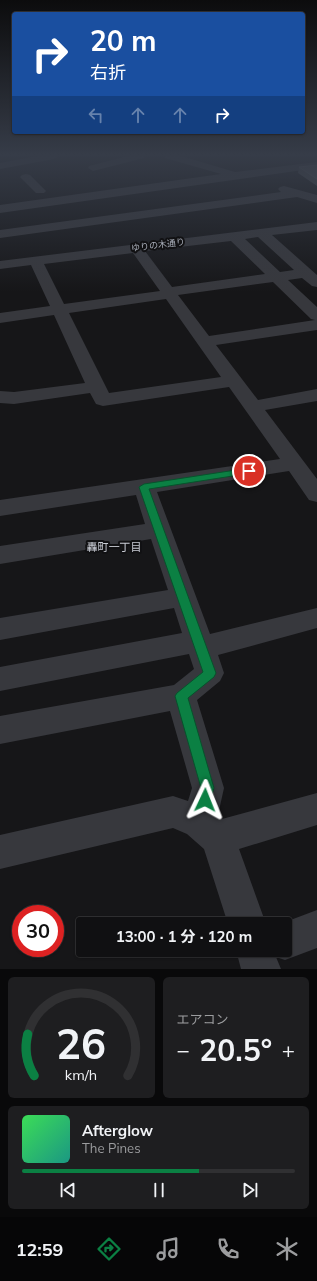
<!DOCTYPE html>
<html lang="ja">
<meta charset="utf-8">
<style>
body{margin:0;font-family:Mulish,"Noto Sans JP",sans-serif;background:#1e1e20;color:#f1f3f6;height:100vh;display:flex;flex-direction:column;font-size:15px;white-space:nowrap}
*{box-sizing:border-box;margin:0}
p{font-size:13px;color:#9c9d9f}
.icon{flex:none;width:22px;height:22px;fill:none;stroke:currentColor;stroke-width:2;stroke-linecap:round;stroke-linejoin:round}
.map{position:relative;height:969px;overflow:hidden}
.drawer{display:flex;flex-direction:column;gap:8px;padding:8px;background:#09090a;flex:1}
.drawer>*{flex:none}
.top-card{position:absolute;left:12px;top:12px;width:293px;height:122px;border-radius:4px;box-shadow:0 1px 3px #0004,0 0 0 1px #303032;background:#1a4fa0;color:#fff;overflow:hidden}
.speed{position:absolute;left:12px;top:905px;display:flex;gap:8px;font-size:20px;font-weight:700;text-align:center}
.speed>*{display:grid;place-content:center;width:52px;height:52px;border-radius:50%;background:#101012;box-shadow:0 1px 3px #0004,0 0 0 1px #303032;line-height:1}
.speed .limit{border:6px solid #d22;background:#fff;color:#111}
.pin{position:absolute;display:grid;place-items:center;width:34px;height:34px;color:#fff;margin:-17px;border:2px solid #fff;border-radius:50%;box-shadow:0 1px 4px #0007}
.me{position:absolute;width:44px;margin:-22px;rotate:2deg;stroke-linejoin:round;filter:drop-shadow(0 0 3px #0008)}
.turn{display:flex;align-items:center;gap:14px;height:84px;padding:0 12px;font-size:18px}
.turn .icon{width:52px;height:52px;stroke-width:2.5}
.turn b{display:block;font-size:28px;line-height:34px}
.lanes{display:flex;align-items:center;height:38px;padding:0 12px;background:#0003;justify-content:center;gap:20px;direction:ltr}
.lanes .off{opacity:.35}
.big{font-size:30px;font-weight:700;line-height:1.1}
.drawer .card{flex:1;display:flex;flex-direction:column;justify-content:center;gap:6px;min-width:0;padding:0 14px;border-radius:6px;background:#1e1e20}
.drawer .dial{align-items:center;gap:0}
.dial svg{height:104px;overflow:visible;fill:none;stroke:#303032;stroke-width:7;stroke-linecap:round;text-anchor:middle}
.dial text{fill:#f1f3f6;stroke:none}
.song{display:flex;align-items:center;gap:12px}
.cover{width:48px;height:48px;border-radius:6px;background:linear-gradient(135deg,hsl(130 70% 55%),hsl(170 70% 35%))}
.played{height:4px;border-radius:2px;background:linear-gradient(90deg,#0b8043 65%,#303032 65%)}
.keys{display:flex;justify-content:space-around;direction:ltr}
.heat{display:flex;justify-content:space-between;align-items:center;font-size:22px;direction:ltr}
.drawer .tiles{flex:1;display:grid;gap:8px;grid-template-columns:1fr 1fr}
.card:last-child{grid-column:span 2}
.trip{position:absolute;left:76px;top:917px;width:216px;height:40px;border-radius:4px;background:#101012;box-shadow:0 1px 3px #0004,0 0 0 1px #303032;font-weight:700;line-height:40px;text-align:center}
.tabs{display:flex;height:64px;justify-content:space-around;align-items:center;background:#060607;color:#9c9d9f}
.tabs .icon{width:28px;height:28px}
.tabs .current{color:#0b8043}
.tabs b{font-size:18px;color:#f1f3f6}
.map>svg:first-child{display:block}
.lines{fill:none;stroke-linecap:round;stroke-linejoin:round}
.minor{fill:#37383d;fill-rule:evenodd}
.wall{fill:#47494d}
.building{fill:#525359;stroke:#5f6168}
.route{fill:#0b8043;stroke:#07532c}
.labels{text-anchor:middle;stroke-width:4;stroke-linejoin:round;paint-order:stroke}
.far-street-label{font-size:9px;fill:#a8adb8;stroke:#111113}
.neighbourhood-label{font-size:11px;fill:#c9ccd4;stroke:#111113}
</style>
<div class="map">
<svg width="317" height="969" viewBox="0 0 317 969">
<rect width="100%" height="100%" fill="#161618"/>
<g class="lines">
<!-- minor -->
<g class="minor">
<polygon points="37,156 59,156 54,159 0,169 0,163"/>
<polygon points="128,156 145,156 144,158 93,171 88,168 89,166"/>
<polygon points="164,156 181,156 235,172 317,162 317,168 0,213 0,205 221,174 165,158"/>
<polygon points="26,174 30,175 46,191 44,193 36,193 20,177 22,175"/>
<polygon points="284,186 317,195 317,203 297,197 0,238 0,230 281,192 278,189 280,187"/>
<path d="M317,222V230L272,235L317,275V287L312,286L302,278L288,280L317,307V330L216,345L258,400L317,389V401L265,410L317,479V502L309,500L289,471L157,492L210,634L317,608V628L218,655L224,673L220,681L197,700L224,788L218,815L222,819L317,793V825L239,849L266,924H228L204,849L187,834L173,828L0,869V835L173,796L188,801L192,788L170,711L0,744V716L174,685L194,669L189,654L0,691V667L182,633L174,608L0,640V618L168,590L151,539L0,564V546L145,524L136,495L0,516V500L280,459L229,387L103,406L96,404L90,393L14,404L0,403V391L14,392L85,383L54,315L0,323V313L50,306L31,265L0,269V261ZM258,237L294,270L280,272L245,239ZM231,241L265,274L172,287L145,251ZM133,253L160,291L64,304L44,264ZM273,282L311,319L315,320L209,336L178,295ZM166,299L221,377L109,393L69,313Z"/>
<polygon points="317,910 317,948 285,960 276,957 281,969 241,969 236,950 285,950 285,924 280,924"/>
</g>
</g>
<!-- wall -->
<polygon class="wall" points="317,165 317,186 298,173 299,167"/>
<!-- building -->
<polygon class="building" points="317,165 317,179 299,167"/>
<!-- sky -->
<linearGradient id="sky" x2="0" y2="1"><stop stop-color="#0c0c0d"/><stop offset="0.53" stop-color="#363c48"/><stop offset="1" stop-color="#363c48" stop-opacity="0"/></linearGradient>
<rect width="317" height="292" fill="url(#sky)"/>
<!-- route -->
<polygon class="route" points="249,468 253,471 252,473 149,489 216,673 214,677 188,698 214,788 209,804 205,806 200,804 198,800 201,788 175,696 177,693 203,672 139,487 144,484"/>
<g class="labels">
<!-- far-street labels -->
<g class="far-street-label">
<text transform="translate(158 245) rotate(-7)" y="3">ゆりの木通り</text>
</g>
<!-- neighbourhood labels -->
<g class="neighbourhood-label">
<text x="114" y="551">轟町一丁目</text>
</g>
</g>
</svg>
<div class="speed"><div class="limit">30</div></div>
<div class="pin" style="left:249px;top:471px;background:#d93025"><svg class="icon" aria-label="arrive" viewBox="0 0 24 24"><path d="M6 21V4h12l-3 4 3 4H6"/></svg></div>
<svg class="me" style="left:205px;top:800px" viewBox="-20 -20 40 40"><path d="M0-17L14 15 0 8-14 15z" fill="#0b8043" stroke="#fff" stroke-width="4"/></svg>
<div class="trip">13:00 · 1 分 · 120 m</div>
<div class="top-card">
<div class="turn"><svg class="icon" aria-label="right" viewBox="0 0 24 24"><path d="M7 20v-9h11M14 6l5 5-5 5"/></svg><div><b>20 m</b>右折</div></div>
<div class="lanes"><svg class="icon off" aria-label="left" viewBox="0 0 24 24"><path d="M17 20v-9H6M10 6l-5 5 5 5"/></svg><svg class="icon off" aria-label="ahead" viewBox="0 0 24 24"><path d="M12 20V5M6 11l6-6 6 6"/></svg><svg class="icon off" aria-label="ahead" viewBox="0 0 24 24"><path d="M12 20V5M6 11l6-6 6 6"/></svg><svg class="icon" aria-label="right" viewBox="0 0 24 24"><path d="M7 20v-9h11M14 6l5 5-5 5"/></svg></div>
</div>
</div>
<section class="drawer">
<div class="tiles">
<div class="card dial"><svg viewBox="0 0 100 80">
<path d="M14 69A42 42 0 1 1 86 69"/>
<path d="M14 69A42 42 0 0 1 9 37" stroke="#0b8043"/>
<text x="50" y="56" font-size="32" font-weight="700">26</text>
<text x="50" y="72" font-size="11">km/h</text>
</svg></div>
<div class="card"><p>エアコン</p>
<div class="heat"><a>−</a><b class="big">20.5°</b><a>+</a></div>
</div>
<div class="card">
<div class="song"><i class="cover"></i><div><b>Afterglow</b><p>The Pines</p></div></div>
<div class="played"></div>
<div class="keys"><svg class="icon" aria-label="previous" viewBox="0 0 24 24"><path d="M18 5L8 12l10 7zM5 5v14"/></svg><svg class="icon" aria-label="pause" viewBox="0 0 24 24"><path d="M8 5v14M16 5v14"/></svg><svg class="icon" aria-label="next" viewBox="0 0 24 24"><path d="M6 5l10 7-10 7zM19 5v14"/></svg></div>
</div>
</div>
</section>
<nav class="tabs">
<b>12:59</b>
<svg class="icon current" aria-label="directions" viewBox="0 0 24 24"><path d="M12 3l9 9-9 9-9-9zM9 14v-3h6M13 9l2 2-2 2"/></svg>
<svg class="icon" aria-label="music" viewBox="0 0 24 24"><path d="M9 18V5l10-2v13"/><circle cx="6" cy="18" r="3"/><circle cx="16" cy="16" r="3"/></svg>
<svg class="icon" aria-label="phone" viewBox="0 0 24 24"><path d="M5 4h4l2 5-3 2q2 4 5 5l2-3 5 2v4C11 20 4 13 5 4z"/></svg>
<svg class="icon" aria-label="climate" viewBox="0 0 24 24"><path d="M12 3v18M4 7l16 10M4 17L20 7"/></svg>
</nav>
